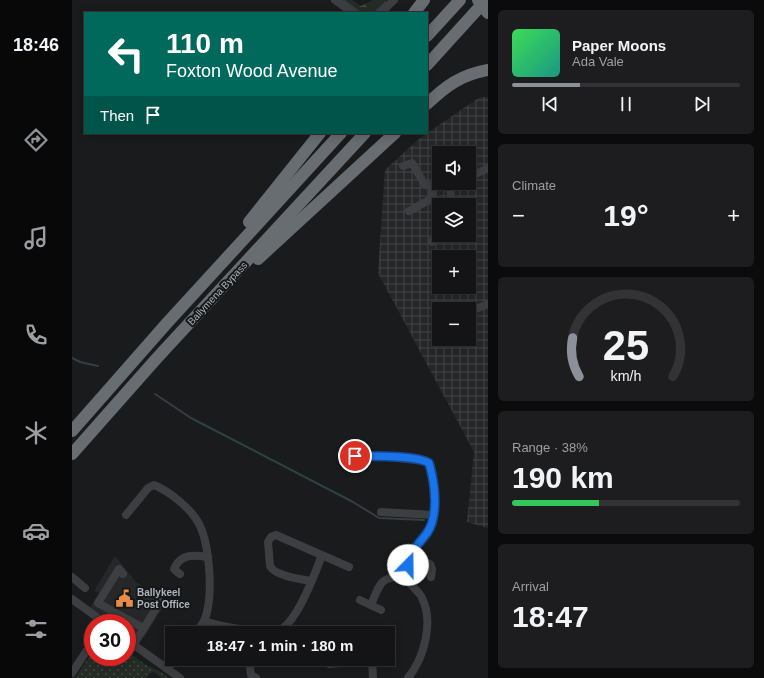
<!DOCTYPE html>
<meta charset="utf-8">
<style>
body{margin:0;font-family:Arial,sans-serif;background:#1d1d1f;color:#f1f3f6;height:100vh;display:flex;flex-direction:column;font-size:15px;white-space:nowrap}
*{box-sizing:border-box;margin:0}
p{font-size:13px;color:#9d9ea1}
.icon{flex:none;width:22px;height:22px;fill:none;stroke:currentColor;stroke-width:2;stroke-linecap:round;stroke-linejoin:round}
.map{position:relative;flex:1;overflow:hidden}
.sheet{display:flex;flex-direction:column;gap:10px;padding:10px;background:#0b0b0c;width:276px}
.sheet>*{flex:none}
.guide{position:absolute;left:12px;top:12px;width:344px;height:122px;border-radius:0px;box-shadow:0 2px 10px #0003,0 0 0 1px #333335;background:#00695c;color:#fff;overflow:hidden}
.controls{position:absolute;left:360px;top:146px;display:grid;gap:8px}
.controls a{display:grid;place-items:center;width:44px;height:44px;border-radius:0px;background:#141416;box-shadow:0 2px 10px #0003,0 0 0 1px #333335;font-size:20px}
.speed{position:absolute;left:12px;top:614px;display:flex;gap:8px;font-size:20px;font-weight:700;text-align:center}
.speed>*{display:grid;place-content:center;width:52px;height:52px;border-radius:50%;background:#141416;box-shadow:0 2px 10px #0003,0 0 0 1px #333335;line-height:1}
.speed .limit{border:6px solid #d22;background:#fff;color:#111}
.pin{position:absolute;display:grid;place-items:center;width:34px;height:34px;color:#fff;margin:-17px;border:2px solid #fff;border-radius:50%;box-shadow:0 1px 4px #0007}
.me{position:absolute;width:44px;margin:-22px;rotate:22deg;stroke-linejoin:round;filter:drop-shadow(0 0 3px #0008)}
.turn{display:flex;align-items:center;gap:14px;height:84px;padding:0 16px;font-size:18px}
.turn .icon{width:52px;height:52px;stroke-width:2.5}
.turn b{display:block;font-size:28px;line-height:34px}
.then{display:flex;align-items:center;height:38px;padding:0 16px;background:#0003;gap:8px;font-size:15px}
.big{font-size:30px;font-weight:600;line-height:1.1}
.sheet .widget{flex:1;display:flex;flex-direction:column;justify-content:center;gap:6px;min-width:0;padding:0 14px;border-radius:6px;background:#1d1d1f}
.sheet .dial{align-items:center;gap:0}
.dial svg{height:104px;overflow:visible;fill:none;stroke:#333335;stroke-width:7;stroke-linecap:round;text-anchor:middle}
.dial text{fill:#f1f3f6;stroke:none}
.song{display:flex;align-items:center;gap:12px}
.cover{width:48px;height:48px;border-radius:6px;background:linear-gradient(135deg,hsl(130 70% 55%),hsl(170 70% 35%))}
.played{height:4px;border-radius:2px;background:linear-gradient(90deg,#8c9099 30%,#333335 30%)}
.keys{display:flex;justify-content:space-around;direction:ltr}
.heat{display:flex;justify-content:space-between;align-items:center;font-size:22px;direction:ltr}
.charge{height:6px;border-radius:3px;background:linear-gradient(90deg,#34c759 38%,#333335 0)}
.trip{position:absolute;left:93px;top:626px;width:230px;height:40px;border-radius:0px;background:#141416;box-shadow:0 2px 10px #0003,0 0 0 1px #333335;font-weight:600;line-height:40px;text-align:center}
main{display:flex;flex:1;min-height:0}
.dock{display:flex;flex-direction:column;width:72px;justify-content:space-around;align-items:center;background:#080809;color:#9d9ea1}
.dock .icon{width:28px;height:28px}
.dock .on{color:#8c9099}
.dock b{font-size:18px;color:#f1f3f6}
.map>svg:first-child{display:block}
.built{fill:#262729}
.industrial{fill:url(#industrial-grid);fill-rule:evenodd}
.grass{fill:url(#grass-dots)}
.forest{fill:url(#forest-firs)}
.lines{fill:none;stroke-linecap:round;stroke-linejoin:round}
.stream{stroke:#333f42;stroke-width:2}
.minor{stroke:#3c3e41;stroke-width:8}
.highway{stroke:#686d72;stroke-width:12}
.highway-bridge{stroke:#686d72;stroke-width:12}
.route-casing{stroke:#114b97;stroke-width:10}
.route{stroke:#1a73e8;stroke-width:7}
.labels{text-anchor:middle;stroke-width:4;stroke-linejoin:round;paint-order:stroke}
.street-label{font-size:10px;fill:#aeb5bb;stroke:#151618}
.poi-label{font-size:10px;font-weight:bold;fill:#aeb5bb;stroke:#151618;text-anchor:start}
</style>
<main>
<nav class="dock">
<b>18:46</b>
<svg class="icon on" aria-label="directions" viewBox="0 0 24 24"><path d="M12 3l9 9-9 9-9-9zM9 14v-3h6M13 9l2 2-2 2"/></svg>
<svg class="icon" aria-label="music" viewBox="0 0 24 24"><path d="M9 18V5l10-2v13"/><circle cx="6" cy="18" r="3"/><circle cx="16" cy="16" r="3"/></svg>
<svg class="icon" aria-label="phone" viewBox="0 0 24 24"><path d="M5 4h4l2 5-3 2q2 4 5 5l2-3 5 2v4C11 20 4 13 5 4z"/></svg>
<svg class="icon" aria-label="climate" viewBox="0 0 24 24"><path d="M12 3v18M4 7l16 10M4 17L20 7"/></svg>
<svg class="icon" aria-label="car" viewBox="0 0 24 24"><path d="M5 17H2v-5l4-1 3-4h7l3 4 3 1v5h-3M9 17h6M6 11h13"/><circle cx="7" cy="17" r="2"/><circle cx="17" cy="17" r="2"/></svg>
<svg class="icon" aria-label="filters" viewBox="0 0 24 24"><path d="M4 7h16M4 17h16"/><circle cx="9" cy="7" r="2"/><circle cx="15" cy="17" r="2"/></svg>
</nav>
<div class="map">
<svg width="416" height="678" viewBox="0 0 416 678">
<defs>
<pattern id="industrial-grid" width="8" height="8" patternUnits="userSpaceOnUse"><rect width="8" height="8" fill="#262729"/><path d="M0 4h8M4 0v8" fill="none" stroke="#434446"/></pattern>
<pattern id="grass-dots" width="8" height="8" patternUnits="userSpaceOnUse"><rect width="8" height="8" fill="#252c25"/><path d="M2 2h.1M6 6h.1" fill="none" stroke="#424843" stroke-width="1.8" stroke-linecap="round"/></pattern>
<pattern id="forest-firs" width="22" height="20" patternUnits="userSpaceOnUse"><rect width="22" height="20" fill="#252c25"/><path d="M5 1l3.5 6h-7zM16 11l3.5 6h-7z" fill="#424843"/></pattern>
</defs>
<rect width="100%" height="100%" fill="#1a1b1d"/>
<!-- built -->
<polygon class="built" points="43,556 64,582 94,602 72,638 55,630 55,623 44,623 18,608 27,593 22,591"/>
<!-- industrial -->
<path class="industrial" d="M408,97H416V528L395,522L402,452L306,273L313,170L348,138ZM367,153H397V183H367ZM367,205H397V235H367ZM367,257H397V287H367ZM367,309H397V339H367Z"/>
<!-- grass -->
<polygon class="grass" points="21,651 21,657 55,657 55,651 74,665 87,671 97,678 90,678 82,672 78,673 75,678 32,678 30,677 28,678 3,678"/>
<!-- forest -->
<polygon class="forest" points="263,0 280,0 289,6 301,0 322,0 309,13 281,13"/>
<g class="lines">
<!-- stream -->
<g class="stream">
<polyline points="271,0 289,13"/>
<polyline points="302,13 313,3"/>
<polyline points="0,358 8,362 26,366"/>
<polyline points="83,394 119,418 281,502 307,518 352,520"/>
</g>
<!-- minor -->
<g class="minor">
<polyline points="263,0 281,13"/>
<polyline points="309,13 322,0"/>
<polyline points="331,166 340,163 353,185 369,186 382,183"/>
<polyline points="397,177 416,168"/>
<polyline points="377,205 379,198 378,185"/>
<polyline points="337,211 359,199 362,185"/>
<polyline points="360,242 367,227"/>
<polyline points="406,308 416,304"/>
<path d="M283,456L316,457L353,461C355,462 357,463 358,464C362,473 364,512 361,522C357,537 340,545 336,560C334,569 335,579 340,586C344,590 348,593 350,598C362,622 352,658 336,678"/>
<polyline points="309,512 362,515"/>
<path d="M54,515L76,488L82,485C97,491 118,508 126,522C138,543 142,599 132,621C130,625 126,629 123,633"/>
<polyline points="336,559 352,561 358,564 360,569 359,577"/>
<polyline points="51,574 47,569 26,603 71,628"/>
<path d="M108,574L104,571L102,569C109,553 122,555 136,557"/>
<polyline points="0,577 13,588"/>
<path d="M239,581C228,579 203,576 198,566L196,542L199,537L204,535L277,567"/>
<polyline points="0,599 26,618 29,623"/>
<polyline points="288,600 309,610"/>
<path d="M299,605C309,581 308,577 335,576"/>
<path d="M132,621C147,626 199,637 211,628C227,617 243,574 250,555"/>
<polyline points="55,640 108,678"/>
<polyline points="62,644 88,602"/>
<polyline points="177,659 179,675 184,678"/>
<polyline points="258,664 300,660 301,678"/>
<polyline points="95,669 103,659"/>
<polyline points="0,673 21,641"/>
</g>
<!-- highway -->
<g class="highway">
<polyline points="342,13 352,0"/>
<polyline points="355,36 388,0"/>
<polyline points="355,65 414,0"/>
<path d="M355,104C375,85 389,75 416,70"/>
<polyline points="177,222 248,133"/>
<polyline points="186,259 323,133"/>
<polyline points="0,431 95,323 269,133"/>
<polyline points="0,454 85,358 293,133"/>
</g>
<!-- highway-bridge -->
<polyline class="highway-bridge" points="406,0 416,13"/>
</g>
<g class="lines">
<defs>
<path id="route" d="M283,456C301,456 344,455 357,463C363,483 367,516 355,533C347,544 338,551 336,565"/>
</defs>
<!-- route casing -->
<use href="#route" class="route-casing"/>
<!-- route -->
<use href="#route" class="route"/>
</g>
<!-- icons -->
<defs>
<symbol id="civic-bare" viewBox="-9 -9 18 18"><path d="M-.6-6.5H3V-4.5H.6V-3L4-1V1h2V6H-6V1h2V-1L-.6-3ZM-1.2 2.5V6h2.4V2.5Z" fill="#e78b48" stroke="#151618" stroke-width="2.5" paint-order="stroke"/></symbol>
</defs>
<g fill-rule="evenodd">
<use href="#civic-bare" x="40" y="586" width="25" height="25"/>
</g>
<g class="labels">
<!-- street labels -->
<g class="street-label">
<text transform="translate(145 293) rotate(-47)" y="4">Ballymena Bypass</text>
</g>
<!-- poi labels -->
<g class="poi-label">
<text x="65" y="596">Ballykeel<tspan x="65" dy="12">Post Office</tspan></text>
</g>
</g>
</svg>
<div class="controls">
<a><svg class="icon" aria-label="sound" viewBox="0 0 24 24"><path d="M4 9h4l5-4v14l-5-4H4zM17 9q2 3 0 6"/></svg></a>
<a><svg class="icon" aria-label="layers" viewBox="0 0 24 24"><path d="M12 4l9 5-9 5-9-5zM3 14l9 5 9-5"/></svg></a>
<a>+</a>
<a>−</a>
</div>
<div class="speed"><div class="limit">30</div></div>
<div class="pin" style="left:283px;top:456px;background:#d93025"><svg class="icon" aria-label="arrive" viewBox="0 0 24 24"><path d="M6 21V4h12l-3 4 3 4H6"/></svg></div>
<svg class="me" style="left:336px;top:565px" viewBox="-20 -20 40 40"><circle r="19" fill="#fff"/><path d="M0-13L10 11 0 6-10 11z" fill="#1a73e8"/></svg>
<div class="trip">18:47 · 1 min · 180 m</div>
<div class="guide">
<div class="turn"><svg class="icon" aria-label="left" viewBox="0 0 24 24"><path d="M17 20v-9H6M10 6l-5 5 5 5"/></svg><div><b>110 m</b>Foxton Wood Avenue</div></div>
<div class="then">Then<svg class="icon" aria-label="arrive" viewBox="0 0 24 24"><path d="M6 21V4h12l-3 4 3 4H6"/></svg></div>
</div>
</div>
<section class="sheet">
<div class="widget">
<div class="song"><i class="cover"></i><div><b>Paper Moons</b><p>Ada Vale</p></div></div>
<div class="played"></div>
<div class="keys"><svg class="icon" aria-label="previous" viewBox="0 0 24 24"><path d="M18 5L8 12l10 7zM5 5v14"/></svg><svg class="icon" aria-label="pause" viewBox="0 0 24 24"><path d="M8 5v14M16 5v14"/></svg><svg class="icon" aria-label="next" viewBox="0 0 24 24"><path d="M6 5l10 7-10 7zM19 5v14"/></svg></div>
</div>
<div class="widget"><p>Climate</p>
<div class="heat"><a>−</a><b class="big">19°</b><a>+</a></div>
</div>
<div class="widget dial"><svg viewBox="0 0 100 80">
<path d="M14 69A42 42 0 1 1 86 69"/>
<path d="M14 69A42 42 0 0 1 9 39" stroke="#8c9099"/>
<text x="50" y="56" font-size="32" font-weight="700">25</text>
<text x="50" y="72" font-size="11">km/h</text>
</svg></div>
<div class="widget"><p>Range · 38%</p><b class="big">190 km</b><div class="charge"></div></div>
<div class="widget"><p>Arrival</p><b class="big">18:47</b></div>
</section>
</main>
